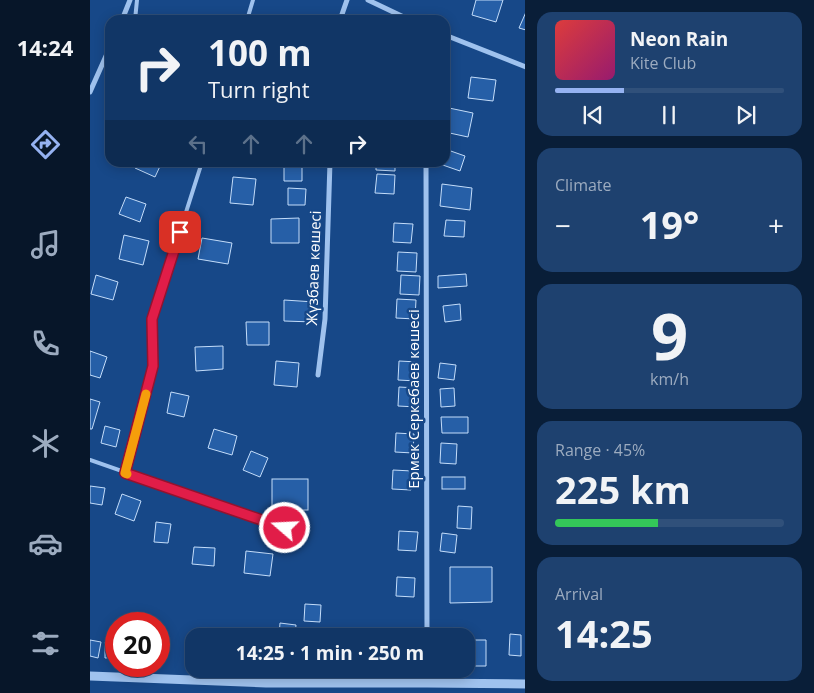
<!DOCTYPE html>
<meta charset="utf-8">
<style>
body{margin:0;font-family:"Open Sans",sans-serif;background:#1e416f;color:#f1f3f6;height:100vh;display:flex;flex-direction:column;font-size:19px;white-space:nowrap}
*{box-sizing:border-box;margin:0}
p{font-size:16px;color:#9cabbf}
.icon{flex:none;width:28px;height:28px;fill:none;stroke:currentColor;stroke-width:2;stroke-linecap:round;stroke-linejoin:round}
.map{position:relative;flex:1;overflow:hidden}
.panel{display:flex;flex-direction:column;gap:12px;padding:12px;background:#091e38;width:289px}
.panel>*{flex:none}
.hud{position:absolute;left:15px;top:15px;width:345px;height:152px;border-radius:15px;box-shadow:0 2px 12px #0003,0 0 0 1px #30507a;background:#113666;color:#f1f3f6;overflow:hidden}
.speed{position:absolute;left:15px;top:612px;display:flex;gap:10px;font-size:25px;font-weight:700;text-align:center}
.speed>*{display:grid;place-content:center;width:65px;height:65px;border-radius:50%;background:#113666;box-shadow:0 2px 12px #0003,0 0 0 1px #30507a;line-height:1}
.speed .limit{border:8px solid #d22;background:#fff;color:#111}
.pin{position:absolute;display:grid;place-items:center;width:42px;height:42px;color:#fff;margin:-21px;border-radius:10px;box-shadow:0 2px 8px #0006}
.me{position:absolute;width:55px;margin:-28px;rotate:289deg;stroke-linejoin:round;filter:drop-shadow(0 0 4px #0008)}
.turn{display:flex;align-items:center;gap:18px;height:105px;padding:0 20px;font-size:22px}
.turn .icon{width:65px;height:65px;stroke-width:2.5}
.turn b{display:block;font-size:35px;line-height:42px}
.lanes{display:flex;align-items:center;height:48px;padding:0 20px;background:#0003;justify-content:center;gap:25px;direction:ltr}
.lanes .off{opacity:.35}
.big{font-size:38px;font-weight:700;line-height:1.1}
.panel .card{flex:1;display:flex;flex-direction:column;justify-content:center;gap:8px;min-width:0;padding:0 18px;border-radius:15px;background:#1e416f}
.panel .dial{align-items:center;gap:0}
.dial b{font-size:65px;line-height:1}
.song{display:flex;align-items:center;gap:15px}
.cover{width:60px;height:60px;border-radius:8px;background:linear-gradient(135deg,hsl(0 70% 55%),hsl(320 70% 35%))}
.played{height:5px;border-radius:2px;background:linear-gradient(90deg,#95b2f1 30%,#30507a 30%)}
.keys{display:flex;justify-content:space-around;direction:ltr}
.heat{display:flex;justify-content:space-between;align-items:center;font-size:28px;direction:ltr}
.charge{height:8px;border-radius:4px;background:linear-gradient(90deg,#34c759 45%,#30507a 0)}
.trip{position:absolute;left:95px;top:628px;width:290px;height:50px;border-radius:15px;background:#113666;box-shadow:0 2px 12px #0003,0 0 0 1px #30507a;font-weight:700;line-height:50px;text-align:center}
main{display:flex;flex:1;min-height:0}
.tabs{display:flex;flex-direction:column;width:90px;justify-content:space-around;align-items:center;background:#071629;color:#9cabbf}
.tabs .icon{width:35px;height:35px}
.tabs .selected{color:#95b2f1}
.tabs b{font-size:22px;color:#f1f3f6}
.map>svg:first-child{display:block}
.building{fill:#265fa7;stroke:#c4ddfa}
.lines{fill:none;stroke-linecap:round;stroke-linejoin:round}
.service{stroke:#9fc2ee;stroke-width:4}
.minor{stroke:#9fc2ee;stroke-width:5}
.tertiary{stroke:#9fc2ee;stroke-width:9}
.route-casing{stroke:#92132f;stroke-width:12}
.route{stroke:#e11d48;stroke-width:9}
.slow{stroke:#f59e0b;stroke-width:9}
.labels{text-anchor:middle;stroke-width:5;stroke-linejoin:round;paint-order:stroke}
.street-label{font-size:15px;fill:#fff;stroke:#174888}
</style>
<main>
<nav class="tabs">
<b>14:24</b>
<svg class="icon selected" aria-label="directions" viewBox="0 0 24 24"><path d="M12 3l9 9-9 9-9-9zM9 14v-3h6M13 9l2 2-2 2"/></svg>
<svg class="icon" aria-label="music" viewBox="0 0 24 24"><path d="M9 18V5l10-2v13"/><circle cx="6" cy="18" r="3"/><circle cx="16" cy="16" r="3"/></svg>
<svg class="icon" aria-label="phone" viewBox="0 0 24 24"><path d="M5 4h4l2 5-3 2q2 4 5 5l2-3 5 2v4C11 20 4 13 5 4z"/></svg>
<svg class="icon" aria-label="climate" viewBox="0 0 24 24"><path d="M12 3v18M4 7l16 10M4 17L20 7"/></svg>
<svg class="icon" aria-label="car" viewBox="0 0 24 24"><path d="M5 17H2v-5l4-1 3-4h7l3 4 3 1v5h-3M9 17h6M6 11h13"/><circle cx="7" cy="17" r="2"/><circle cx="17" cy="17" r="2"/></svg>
<svg class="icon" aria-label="filters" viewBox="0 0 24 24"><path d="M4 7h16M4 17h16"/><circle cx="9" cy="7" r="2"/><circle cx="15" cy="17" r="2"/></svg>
</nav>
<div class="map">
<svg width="436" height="693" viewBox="0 0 436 693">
<rect width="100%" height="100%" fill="#174888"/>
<!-- building -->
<g class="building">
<polygon points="386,0 413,0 406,22 382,15"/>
<polygon points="436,12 436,30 429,28"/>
<rect x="278" y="19" width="25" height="1"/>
<polygon points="381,77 406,80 403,101 378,98"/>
<polygon points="359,108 383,113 378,137 355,132"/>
<polygon points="355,149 375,156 370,171 347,163 355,162"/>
<polygon points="48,162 72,162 65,177 45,168"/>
<polygon points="286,162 305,162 305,171 286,170"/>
<polygon points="194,164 212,165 212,181 194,181"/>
<polygon points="287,174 305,175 304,194 285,193"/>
<polygon points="143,177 166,179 163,205 140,203"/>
<polygon points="352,184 382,188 380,210 350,206"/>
<polygon points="198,188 216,189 215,205 198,205"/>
<polygon points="36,197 56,204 50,222 29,214"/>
<polygon points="209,218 209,243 181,243 181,219"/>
<polygon points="356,220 375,221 374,237 354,236"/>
<polygon points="304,223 323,224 321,243 303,242"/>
<polygon points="34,235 59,241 53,265 29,259"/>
<polygon points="112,238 142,243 138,264 108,259"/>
<polygon points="308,252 327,253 326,272 307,271"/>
<polygon points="376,274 377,286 348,288 348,276"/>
<polygon points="6,275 28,282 23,300 1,294"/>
<polygon points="311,275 330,276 329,295 310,294"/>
<polygon points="307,299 326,300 325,319 306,318"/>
<polygon points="194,300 225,302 224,322 194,321"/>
<polygon points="370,304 371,320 355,322 353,306"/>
<polygon points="156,322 179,322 179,345 157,345"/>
<polygon points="133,346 133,369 106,371 105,347"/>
<polygon points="0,351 17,357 10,378 0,375"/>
<polygon points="186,361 209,363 207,387 184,385"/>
<polygon points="309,361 328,362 327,381 308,380"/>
<polygon points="350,363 366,365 364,380 348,378"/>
<polygon points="309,387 328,388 327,407 308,406"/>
<polygon points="364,388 365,406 351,407 350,389"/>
<polygon points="81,392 99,396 94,417 77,413"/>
<polygon points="0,399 10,402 2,429 0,429"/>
<polygon points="351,417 378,417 378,433 352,433"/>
<polygon points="15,426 30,430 26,447 11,443"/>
<polygon points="124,429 147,436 142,455 118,448"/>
<polygon points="306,433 324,434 323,453 305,452"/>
<polygon points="351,443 367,444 366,464 350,463"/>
<polygon points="161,451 178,458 170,477 153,470"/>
<polygon points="303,470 322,471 321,490 302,489"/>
<rect x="352" y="477" width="23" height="12"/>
<rect x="182" y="479" width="36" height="31"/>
<polygon points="0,486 15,488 12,505 0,503"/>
<polygon points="32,494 51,501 44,521 25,514"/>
<polygon points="368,506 382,507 381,529 367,528"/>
<polygon points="66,522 81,524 78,543 64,542"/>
<polygon points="309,531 328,532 326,551 308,550"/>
<polygon points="352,533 367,535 365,553 350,551"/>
<polygon points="104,547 125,548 124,566 102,564"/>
<polygon points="156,551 183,554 180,576 154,573"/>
<polygon points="360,567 402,567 402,602 360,603"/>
<polygon points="307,577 325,578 324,597 306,596"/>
<polygon points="215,604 231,605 230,622 214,621"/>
<polygon points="190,623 206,625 205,636 189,636"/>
<polygon points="420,634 431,635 431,656 419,655"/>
<polygon points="0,640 11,642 8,658 0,656"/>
<polygon points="381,640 396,640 396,666 380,666"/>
<polygon points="26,641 26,657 15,658 15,642"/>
<rect x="69" y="646" width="4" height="16"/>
<polygon points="102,646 104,646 104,660 101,660"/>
</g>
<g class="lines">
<!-- service -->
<g class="service">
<polyline points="45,20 47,0"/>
<polyline points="157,20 163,0"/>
<polyline points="0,460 195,528 209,546"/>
<polyline points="35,473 63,367 62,319 112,162"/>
</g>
<!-- minor -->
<g class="minor">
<polyline points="278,0 320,20"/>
<polyline points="32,20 40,0"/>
<polyline points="250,20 257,0"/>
<polyline points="355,35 436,67"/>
<polyline points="0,92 20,47"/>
<polyline points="336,162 337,636"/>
<polyline points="228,375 235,319 240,162"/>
<polyline points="337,669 337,683"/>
</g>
<!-- tertiary -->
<polyline class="tertiary" points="0,676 176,683 337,683 436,684"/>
</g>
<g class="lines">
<defs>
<polyline id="route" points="90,232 62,319 63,366 35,473 195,528"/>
</defs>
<!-- route casing -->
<use href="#route" class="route-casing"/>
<!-- route -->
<use href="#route" class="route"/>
<!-- slow -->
<polyline class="slow" points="37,474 35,473 56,394"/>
</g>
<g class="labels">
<!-- street labels -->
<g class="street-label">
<text transform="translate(224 268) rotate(-88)" y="5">Жүзбаев көшесі</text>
<text transform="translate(324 399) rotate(-90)" y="5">Ермек Серкебаев көшесі</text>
</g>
</g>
</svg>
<div class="speed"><div class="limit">20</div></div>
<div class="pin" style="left:90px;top:232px;background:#d93025"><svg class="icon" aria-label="arrive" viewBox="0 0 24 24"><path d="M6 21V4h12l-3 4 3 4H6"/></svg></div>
<svg class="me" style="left:195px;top:528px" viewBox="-20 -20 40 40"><circle r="17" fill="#e11d48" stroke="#fff" stroke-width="3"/><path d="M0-11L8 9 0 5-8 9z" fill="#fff"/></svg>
<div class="trip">14:25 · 1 min · 250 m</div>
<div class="hud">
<div class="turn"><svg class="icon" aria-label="right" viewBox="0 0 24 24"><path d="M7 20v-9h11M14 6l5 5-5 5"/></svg><div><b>100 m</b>Turn right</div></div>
<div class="lanes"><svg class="icon off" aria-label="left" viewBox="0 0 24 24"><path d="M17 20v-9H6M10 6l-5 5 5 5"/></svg><svg class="icon off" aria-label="ahead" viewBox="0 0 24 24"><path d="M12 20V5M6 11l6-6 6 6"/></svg><svg class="icon off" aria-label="ahead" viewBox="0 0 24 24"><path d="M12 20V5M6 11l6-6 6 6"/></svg><svg class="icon" aria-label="right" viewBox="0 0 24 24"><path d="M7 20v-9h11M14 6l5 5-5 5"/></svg></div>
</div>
</div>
<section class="panel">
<div class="card">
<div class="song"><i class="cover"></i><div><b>Neon Rain</b><p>Kite Club</p></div></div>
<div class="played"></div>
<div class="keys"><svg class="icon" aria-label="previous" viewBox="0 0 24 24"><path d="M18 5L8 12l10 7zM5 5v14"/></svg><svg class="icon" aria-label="pause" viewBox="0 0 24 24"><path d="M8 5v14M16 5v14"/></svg><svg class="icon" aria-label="next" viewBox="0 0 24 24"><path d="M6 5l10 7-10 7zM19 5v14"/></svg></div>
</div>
<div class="card"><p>Climate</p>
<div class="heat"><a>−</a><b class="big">19°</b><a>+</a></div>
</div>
<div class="card dial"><b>9</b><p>km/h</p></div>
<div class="card"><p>Range · 45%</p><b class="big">225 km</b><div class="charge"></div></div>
<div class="card"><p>Arrival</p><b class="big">14:25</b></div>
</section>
</main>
